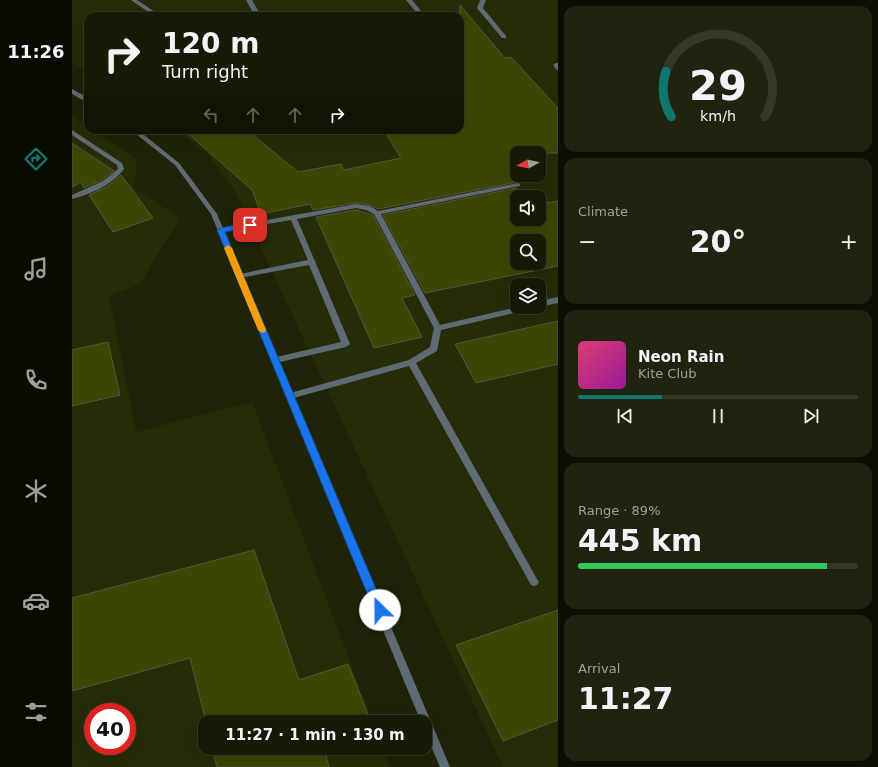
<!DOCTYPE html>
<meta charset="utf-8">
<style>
body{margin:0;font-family:"DejaVu Sans",sans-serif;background:#20230f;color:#f1f3f6;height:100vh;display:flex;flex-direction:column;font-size:15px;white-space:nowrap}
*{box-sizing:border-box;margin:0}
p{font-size:13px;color:#9ea19a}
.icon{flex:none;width:22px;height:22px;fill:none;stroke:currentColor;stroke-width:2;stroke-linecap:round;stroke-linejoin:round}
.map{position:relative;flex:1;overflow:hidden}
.drawer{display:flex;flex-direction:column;gap:6px;padding:6px;background:#0d0e03;width:320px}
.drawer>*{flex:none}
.guide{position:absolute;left:12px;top:12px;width:380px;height:122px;border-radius:12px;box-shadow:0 4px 16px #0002,0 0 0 1px #363827;background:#171a05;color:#f1f3f6;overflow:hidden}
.needle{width:26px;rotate:262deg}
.buttons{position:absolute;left:438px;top:146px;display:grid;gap:8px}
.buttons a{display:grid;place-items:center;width:36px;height:36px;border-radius:8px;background:#171a05;box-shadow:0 4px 16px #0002,0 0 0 1px #363827;font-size:20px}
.speed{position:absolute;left:12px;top:703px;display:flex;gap:8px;font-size:20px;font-weight:700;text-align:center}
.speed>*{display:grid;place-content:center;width:52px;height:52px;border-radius:50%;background:#171a05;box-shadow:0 4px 16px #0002,0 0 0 1px #363827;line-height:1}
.speed .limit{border:6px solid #d22;background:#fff;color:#111}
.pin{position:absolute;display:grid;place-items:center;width:34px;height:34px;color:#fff;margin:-17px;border-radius:8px;box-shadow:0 2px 6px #0006}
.me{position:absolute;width:44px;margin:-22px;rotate:337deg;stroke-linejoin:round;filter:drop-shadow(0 0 3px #0008)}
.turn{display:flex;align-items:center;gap:14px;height:84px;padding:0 12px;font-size:18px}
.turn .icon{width:52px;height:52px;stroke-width:2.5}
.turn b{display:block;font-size:28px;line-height:34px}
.lanes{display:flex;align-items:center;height:38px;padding:0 12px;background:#0003;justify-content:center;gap:20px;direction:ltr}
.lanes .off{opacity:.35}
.big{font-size:30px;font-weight:600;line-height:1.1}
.drawer .tile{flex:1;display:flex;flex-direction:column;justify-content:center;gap:6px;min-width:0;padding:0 14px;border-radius:12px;background:#20230f}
.drawer .dial{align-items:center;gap:0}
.dial svg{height:104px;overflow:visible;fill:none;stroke:#363827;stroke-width:7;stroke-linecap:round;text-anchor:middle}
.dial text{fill:#f1f3f6;stroke:none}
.song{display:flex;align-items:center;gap:12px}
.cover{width:48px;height:48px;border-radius:6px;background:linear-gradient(135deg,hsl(340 70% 55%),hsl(300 70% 35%))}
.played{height:4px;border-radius:2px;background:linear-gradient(90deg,#0f766e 30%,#363827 30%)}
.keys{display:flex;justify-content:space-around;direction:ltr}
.heat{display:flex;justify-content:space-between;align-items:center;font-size:22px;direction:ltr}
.charge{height:6px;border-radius:3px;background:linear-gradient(90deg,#34c759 89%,#363827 0)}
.trip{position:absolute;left:126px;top:715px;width:234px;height:40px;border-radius:12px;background:#171a05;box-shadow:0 4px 16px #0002,0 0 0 1px #363827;font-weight:600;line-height:40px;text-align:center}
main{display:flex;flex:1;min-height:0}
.menu{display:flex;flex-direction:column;width:72px;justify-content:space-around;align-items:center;background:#090a02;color:#9ea19a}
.menu .icon{width:28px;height:28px}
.menu .current{color:#0f766e}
.menu b{font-size:18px;color:#f1f3f6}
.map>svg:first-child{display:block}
.built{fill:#262c08;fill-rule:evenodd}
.building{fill:#3c4503;stroke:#52583a;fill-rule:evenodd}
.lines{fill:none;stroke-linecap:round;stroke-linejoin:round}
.service{fill:#5e6b74;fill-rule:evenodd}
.tertiary{fill:#5e6b74;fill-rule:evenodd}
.route{fill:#1a73e8;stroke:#114b97}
.slow{fill:#f59e0b}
</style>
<main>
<nav class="menu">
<b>11:26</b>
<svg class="icon current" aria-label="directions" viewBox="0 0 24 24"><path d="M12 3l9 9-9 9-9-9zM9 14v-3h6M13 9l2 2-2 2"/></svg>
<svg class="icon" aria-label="music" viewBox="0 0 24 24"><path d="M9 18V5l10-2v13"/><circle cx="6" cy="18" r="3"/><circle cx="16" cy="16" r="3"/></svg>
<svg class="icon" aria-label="phone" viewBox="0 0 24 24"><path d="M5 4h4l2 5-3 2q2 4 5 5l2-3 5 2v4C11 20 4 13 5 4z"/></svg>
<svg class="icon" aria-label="climate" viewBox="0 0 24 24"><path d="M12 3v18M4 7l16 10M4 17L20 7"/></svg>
<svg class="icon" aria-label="car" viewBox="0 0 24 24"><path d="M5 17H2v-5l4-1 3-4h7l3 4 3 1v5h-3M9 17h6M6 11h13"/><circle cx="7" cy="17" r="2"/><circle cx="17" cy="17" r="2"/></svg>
<svg class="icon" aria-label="filters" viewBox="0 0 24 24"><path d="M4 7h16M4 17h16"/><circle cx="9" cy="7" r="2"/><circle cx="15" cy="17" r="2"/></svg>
</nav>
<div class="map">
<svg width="486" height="767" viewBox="0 0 486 767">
<rect width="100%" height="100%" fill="#1f2307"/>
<!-- built -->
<g class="built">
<path d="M0,0H486V767H431L162,190L134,152L102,130H388V16H16V73L0,62ZM445,153H467V175H445ZM445,197H467V219H445ZM445,241H467V263H445ZM445,285H467V307H445Z"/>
<path d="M0,117L16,127V130H20L65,160L62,188L108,218L68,284L37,296L64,432L180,402L301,722H133V748H311L318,767H0ZM21,712H55V746H21Z"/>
</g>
<!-- building -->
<g class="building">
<polygon points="388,5 433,58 439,57 486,108 486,153 445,153 445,182 306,209 298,205 284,203 241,210 238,204 189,214 180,190 112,130 175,130 226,172 269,164 272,170 329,158 312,130 388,130"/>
<polygon points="0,143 42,171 30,180 12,188 9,182 0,187"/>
<polygon points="49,175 81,218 41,232 17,195 36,186"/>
<path d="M445,188V219H467V204L486,201V266L353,293L311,215ZM445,241H467V263H445Z"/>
<polygon points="284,210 301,215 343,295 330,298 350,337 302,348 244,217"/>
<polygon points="486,321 486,364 404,383 383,344"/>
<polygon points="36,342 48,395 0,406 0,350"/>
<polygon points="182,550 227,680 276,664 299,722 134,722 118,658 0,691 0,598"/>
<polygon points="486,610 486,720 431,741 384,645"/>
<polygon points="140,748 252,748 257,767 145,767"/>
</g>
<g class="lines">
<!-- service -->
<g class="service">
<polygon points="59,0 65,0 89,16 82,16"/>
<polygon points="174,0 180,0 189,16 183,16"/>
<polygon points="334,0 340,0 349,11 348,12 344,12"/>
<polygon points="408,0 414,0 411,8 434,36 434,38 430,38 405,8"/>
<polygon points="484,63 486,63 486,70 484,69 481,65"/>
<path d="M0,130L50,163L52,169C40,185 19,194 0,199V195L31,181L46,169L45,165L0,135Z"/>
<polygon points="446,183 448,184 448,186 309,214 368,325 445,307 459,307 455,310 369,330 365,351 344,363 465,579 467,582 465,585 462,586 459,585 337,366 218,399 215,398 214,396 215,394 218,393 337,360 358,347 362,328 302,214 294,210 284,208 225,219 278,344 274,347 203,363 199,360 200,358 269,342 237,265 168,278 164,276 168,274 236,260 219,220 149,232 146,230 149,228 284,204 298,206 306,211"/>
<polygon points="486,297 486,303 467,307 467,301"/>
</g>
<!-- tertiary -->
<g class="tertiary">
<polygon points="0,89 16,98 16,103 0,94"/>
<polygon points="59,130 66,130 107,163 145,214 378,767 368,767 353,732 353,722 349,722 139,214 103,165"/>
</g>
</g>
<!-- route -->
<polygon class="route" points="178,222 182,225 181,227 153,232 313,610 311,614 308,615 304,614 302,610 145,230 149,228"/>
<!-- slow -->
<polygon class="slow" points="156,245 160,248 194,330 193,332 190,333 186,330 152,248"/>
</svg>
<div class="buttons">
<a><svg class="needle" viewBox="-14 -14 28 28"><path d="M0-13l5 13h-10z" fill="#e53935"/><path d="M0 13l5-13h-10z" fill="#9ea19a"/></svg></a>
<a><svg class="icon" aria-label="sound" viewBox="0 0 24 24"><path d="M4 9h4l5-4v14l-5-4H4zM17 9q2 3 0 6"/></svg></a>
<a><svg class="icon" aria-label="search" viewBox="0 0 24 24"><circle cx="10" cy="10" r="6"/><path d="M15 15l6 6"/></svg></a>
<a><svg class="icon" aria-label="layers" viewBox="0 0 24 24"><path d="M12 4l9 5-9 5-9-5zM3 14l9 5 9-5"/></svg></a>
</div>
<div class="speed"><div class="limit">40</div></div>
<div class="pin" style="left:178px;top:225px;background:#d93025"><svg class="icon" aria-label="arrive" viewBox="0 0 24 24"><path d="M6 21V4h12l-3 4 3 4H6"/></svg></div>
<svg class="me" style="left:308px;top:610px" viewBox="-20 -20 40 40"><circle r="19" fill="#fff"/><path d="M0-13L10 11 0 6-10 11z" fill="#1a73e8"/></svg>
<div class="trip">11:27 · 1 min · 130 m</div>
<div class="guide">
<div class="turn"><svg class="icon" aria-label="right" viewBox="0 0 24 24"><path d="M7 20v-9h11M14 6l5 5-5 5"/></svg><div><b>120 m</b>Turn right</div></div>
<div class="lanes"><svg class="icon off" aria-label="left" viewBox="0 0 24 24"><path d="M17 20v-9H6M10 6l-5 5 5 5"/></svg><svg class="icon off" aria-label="ahead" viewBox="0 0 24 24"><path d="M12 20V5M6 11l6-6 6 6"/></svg><svg class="icon off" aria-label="ahead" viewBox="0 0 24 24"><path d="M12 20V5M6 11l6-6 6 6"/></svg><svg class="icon" aria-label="right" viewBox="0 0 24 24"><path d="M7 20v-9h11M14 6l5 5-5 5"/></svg></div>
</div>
</div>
<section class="drawer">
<div class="tile dial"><svg viewBox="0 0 100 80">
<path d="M14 69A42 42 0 1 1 86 69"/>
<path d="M14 69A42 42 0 0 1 10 34" stroke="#0f766e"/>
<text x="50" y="56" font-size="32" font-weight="700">29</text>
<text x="50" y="72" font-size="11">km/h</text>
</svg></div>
<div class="tile"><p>Climate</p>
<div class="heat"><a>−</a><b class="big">20°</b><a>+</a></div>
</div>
<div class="tile">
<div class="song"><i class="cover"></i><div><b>Neon Rain</b><p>Kite Club</p></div></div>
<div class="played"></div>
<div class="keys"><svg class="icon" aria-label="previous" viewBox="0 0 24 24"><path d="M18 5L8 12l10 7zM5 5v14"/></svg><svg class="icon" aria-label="pause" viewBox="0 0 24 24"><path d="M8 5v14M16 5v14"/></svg><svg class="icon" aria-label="next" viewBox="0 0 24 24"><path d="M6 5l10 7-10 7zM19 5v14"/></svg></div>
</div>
<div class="tile"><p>Range · 89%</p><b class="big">445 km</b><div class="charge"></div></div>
<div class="tile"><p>Arrival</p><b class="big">11:27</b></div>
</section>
</main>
